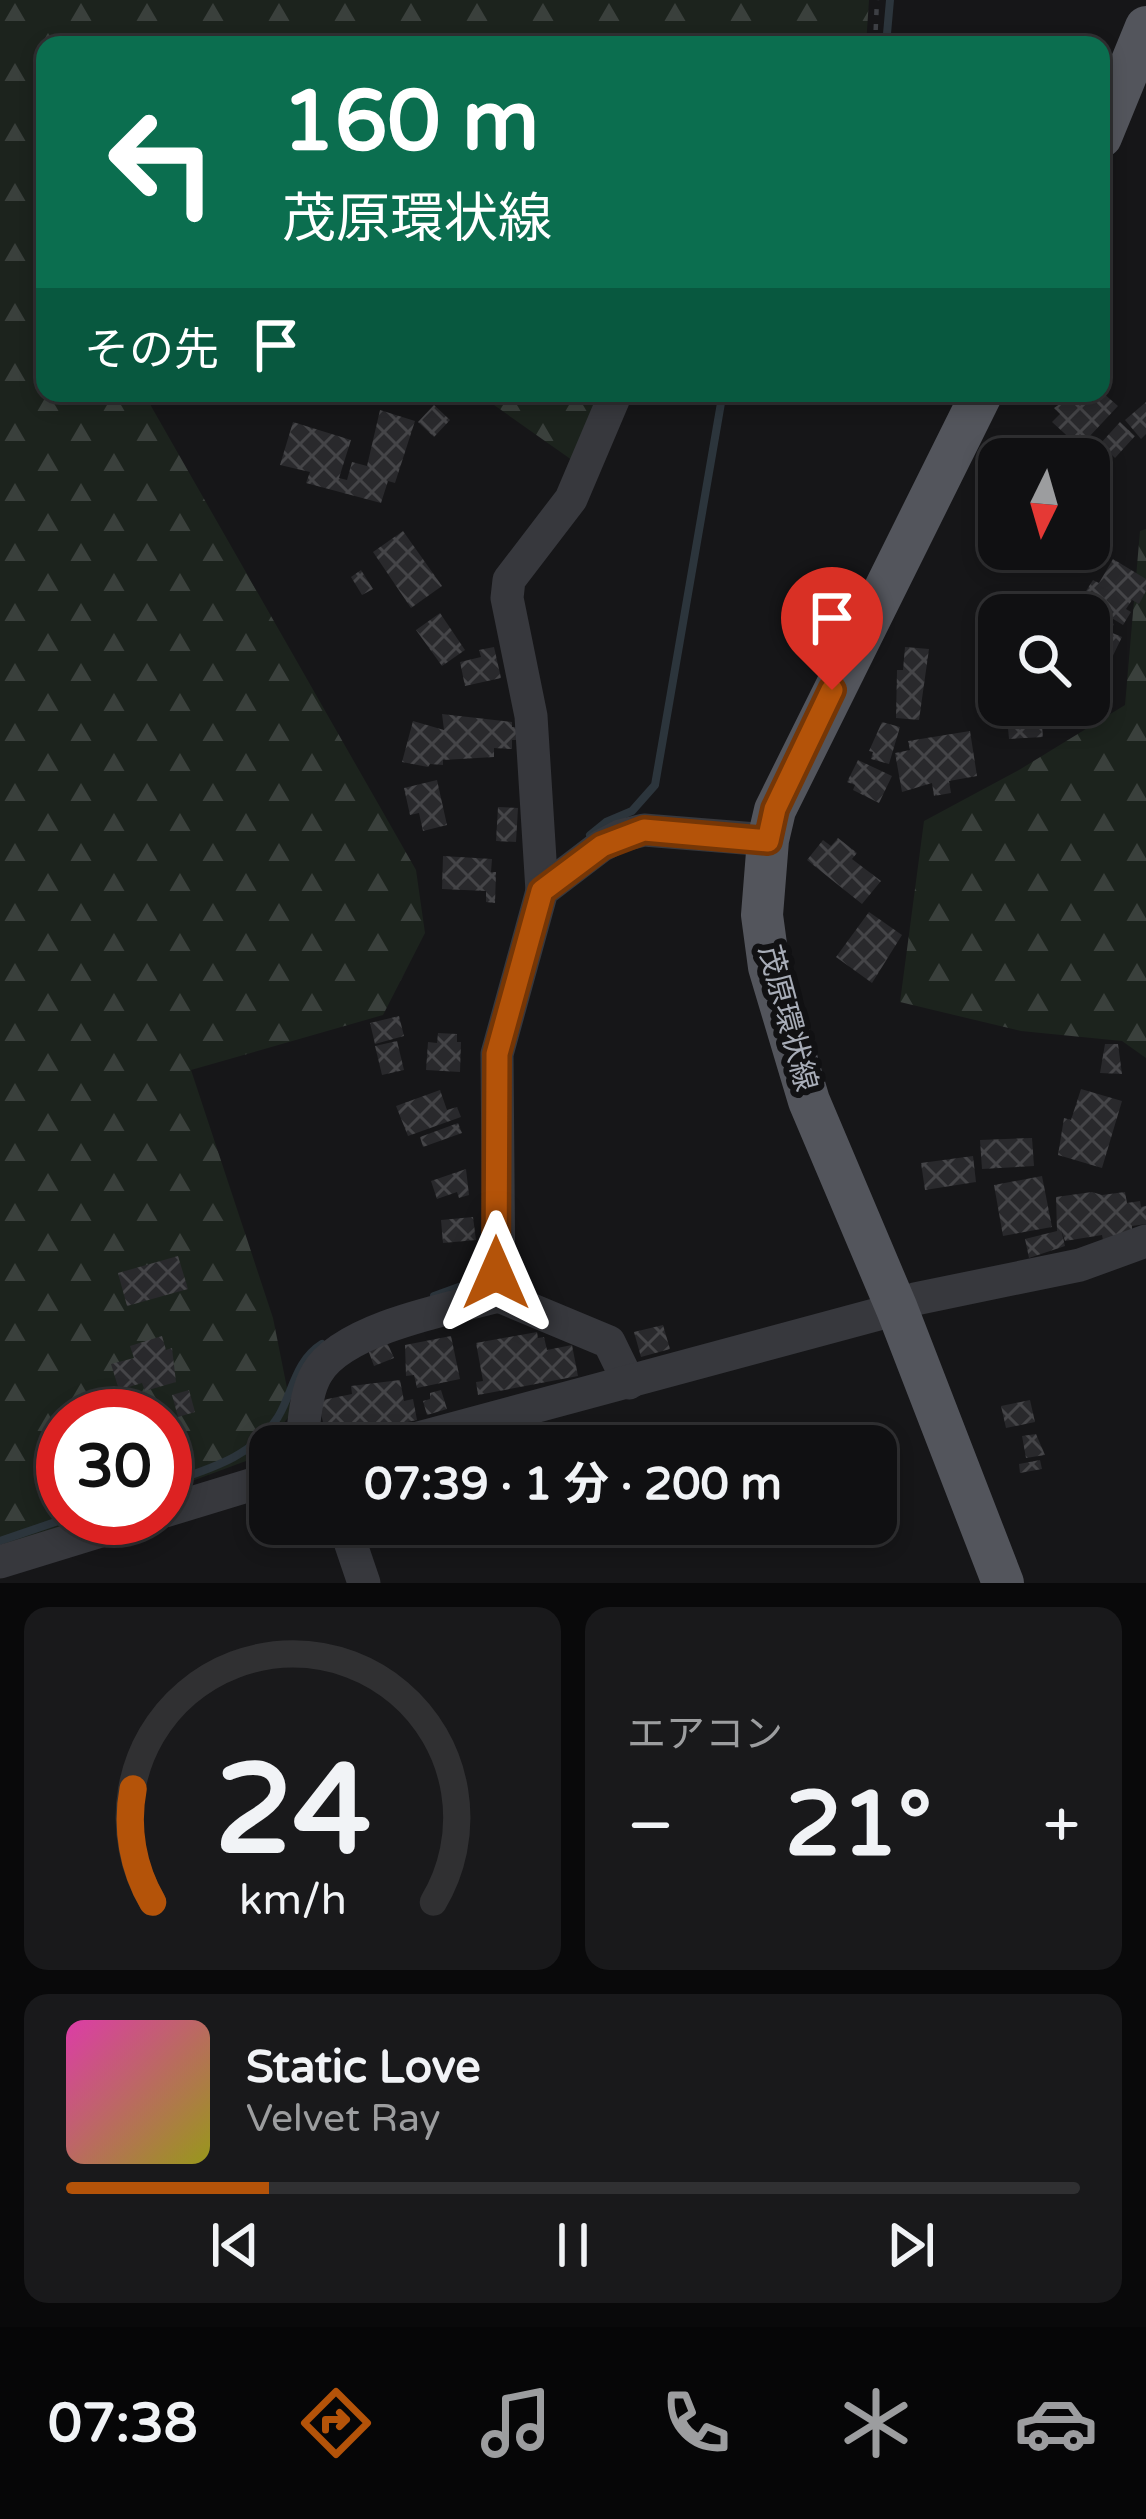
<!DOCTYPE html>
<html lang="ja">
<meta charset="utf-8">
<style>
body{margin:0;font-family:"Varela Round","Noto Sans JP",sans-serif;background:#19191b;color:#f1f3f6;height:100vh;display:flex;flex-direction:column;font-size:45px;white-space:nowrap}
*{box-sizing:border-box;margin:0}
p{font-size:39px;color:#9c9d9f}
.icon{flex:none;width:66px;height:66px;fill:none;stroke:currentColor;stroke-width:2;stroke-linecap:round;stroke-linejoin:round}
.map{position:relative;height:1583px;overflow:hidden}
.details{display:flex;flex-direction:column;gap:24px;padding:24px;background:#09090a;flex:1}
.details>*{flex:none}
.banner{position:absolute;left:36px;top:36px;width:1074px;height:366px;border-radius:24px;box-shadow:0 6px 18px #0003,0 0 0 3px #303032;background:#0b6e4f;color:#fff;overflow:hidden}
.needle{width:78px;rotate:185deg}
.tools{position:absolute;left:978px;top:438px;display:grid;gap:24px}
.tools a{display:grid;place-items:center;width:132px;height:132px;border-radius:24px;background:#101012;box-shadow:0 6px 18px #0003,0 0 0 3px #303032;font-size:60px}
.speed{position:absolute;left:36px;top:1389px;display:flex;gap:24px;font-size:60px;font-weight:700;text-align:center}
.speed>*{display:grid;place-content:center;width:156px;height:156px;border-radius:50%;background:#101012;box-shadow:0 6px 18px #0003,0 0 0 3px #303032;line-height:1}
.speed .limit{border:18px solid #d22;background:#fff;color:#111}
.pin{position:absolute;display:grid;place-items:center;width:102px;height:102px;color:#fff;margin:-123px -51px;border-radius:50% 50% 50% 0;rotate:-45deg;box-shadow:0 0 12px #0007}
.pin .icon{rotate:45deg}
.me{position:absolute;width:132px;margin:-66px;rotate:0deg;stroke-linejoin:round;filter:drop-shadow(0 0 9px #0008)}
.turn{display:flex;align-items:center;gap:42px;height:252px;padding:0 48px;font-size:54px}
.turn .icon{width:156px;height:156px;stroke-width:2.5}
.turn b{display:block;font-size:84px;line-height:102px}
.then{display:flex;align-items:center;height:114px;padding:0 48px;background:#0003;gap:24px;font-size:45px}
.big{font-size:90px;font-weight:700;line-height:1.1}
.details .widget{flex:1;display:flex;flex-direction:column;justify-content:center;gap:18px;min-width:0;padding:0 42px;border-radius:24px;background:#19191b}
.details .dial{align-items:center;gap:0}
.dial svg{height:312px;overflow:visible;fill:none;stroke:#303032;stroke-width:7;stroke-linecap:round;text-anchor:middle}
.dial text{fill:#f1f3f6;stroke:none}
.song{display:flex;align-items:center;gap:36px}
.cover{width:144px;height:144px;border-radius:18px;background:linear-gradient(135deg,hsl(320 70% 55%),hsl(60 70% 35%))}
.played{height:12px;border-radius:6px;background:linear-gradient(90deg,#b45309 20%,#303032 20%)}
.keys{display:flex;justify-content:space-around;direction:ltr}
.heat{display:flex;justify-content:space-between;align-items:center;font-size:66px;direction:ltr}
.details .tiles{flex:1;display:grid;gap:24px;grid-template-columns:1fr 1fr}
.widget:last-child{grid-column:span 2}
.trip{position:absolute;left:249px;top:1425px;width:648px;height:120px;border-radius:24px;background:#101012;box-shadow:0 6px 18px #0003,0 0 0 3px #303032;font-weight:700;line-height:120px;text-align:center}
.dock{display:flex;height:192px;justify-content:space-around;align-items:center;background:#060607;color:#9c9d9f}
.dock .icon{width:84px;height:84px}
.dock .active{color:#b45309}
.dock b{font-size:54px;color:#f1f3f6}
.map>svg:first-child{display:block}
.forest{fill:url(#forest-firs)}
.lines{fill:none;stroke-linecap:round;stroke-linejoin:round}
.stream{stroke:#2c353c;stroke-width:8}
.building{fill:url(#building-cross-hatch)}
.path{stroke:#3d3f44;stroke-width:4.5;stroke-dasharray:6 9;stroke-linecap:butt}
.minor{stroke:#37383d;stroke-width:33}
.major{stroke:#53555c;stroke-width:42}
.route-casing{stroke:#753606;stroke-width:30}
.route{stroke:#b45309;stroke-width:21}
.labels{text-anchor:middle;stroke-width:12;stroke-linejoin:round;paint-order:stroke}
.street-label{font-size:30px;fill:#a8adb8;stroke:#111113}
</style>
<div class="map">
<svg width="1146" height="1583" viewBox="0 0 1146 1583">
<defs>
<pattern id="forest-firs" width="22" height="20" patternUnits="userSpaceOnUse" patternTransform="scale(3)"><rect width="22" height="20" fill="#1c231d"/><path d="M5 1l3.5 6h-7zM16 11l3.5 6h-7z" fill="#3a403c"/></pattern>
<pattern id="building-cross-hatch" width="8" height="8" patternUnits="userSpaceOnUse" patternTransform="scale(3)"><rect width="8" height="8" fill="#29292c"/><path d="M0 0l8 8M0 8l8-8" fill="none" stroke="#454548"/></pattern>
</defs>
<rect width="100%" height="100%" fill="#161618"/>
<!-- forest -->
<g class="forest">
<polygon points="0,0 869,0 866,45 45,45 45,393 149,393 151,406 416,870 425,933 383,1015 191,1070 273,1318 292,1413 254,1458 165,1491 165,1416 63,1416 63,1518 92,1518 0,1552"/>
<polygon points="477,393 585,393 600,416 579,465"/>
<polygon points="1146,529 1146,1058 1122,1041 1021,1031 900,1002 924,821 1019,770 1125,705 1140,531"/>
</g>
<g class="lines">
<!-- stream -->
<g class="stream">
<polyline points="886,45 890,0"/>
<polyline points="590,835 606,822 632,811 655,785 721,403 729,393"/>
<polyline points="434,1296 467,1284"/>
<path d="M165,1484C208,1469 252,1458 278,1417C293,1392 295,1361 322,1344"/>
<polyline points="0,1541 67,1518"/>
</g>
</g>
<!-- building -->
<g class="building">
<polygon points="1076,393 1103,393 1118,406 1088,438 1095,446 1087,454 1052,422 1060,414 1054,408"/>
<polygon points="1146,402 1146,434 1141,439 1125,420"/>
<polygon points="434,405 450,420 434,437 418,422"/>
<polygon points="380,410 415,421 395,483 388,481 381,503 306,483 310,472 280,465 293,422 351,440 339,478 347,480 352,462 367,466"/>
<polygon points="1120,422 1135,436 1115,458 1100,444"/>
<polygon points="403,531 442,586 411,608 373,552"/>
<polygon points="1113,559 1146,579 1146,591 1139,604 1132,600 1126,609 1131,612 1123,625 1087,603 1090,598 1084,594 1093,580 1099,583"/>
<polygon points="361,570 373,589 362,595 351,577"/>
<polygon points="440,613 465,650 442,666 416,630"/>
<polygon points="1099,617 1114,624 1110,632 1122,637 1105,672 1089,665 1089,621 1096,624"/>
<polygon points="494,647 501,678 465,686 460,662 481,657 479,650"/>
<polygon points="905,647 929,649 919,720 896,718 897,670 903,670"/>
<polygon points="442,714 512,722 512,727 517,727 518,740 512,740 512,749 494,748 494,757 443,760 443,765 430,764 428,767 402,762 413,721 444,730"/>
<polygon points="1041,716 1043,737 1009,739 1007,717"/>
<polygon points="882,722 900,727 889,764 871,759 873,752 869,751"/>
<polygon points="970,731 977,776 949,781 951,793 934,796 932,783 902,792 895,753 910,750 908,741"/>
<polygon points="858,760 892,776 879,803 853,790 855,785 847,782"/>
<polygon points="437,780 447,825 423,831 419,813 410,815 404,788"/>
<polygon points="498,807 518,808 516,842 496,841"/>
<polygon points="838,838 857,853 852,859 881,881 862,904 807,860 823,840 831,846"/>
<polygon points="443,856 492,859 491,872 496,872 495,903 486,902 486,891 442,889"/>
<polygon points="869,912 902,935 872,983 836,957"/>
<polygon points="399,1016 404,1036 375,1044 370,1023"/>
<polygon points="438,1033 457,1034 457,1042 461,1042 460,1072 426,1070 428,1042 437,1043"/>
<polygon points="397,1041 404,1070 382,1075 375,1046"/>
<polygon points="1105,1044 1118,1044 1122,1074 1100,1073"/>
<polygon points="1081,1089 1122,1101 1102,1168 1058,1155 1064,1118 1071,1120"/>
<polygon points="440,1090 447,1110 457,1107 461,1117 408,1136 396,1106"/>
<polygon points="458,1123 462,1133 423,1147 420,1137"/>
<polygon points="1032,1138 1034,1166 982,1169 980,1140"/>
<polygon points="973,1156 976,1182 925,1190 921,1163"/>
<polygon points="466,1169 469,1195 459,1198 457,1192 437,1199 431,1181"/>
<polygon points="1042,1176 1052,1227 1003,1236 994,1185"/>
<polygon points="1092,1192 1102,1195 1125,1192 1127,1203 1140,1201 1141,1207 1146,1206 1146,1224 1132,1226 1132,1230 1103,1240 1102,1235 1065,1241 1061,1229 1065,1246 1029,1258 1025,1239 1057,1231 1056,1197"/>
<polygon points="473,1217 476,1240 443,1243 441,1220"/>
<polygon points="178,1256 188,1289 127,1306 118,1273"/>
<polygon points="663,1325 670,1349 641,1357 634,1332"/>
<polygon points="537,1332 538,1338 544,1337 547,1350 572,1345 578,1376 478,1395 476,1382 483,1381 476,1343"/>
<polygon points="162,1336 166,1350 172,1348 176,1382 145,1391 142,1383 119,1390 111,1364 134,1358 130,1346"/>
<polygon points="451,1336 460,1379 417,1388 414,1375 406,1376 405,1345"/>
<polygon points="386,1340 394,1358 374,1366 367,1347"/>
<polygon points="400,1380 404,1401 413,1399 417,1420 327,1439 318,1401 352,1394 351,1386"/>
<polygon points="189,1390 195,1412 178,1417 172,1395"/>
<polygon points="441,1390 447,1409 427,1415 423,1401 430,1399 430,1393"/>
<polygon points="1030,1400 1035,1422 1006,1428 1001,1406"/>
<polygon points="1036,1434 1045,1455 1026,1458 1022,1436"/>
<polygon points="1040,1460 1042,1469 1020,1473 1019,1464"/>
</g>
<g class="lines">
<!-- path -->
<polyline class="path" points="875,45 877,0"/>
<!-- minor -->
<g class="minor">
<polyline points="542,891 531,716 507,598 509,580 571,499 616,393"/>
<polyline points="629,1383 609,1342 499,1296 497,1054 542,891 601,846 620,836 644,830 768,840"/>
<path d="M309,1446L302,1438C305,1417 306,1391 317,1373C343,1328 452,1308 499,1296"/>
<polyline points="389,1446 897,1309 915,1299 1080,1265 1146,1241"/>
<polyline points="165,1511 270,1479"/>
<polyline points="344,1524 364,1583"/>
<polyline points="0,1562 143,1518"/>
</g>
<!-- major -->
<g class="major">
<polyline points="1101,137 1146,27"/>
<polyline points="982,393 775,810 768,840 762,915 769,967 809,1101 897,1309 1003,1583"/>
</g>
</g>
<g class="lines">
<defs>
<polyline id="route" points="496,1273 497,1054 542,891 602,846 644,830 768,841 775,809 832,690"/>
</defs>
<!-- route casing -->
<use href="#route" class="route-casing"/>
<!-- route -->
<use href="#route" class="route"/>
</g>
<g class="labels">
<!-- street labels -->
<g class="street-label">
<text transform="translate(788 1018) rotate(75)" y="10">茂原環状線</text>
</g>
</g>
</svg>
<div class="tools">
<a><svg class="needle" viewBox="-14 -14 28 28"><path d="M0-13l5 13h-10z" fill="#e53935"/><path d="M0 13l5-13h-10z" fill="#9c9d9f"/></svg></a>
<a><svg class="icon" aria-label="search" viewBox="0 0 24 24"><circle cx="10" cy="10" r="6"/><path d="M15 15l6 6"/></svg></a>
</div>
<div class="speed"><div class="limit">30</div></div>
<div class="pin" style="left:832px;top:690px;background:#d93025"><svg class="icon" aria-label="arrive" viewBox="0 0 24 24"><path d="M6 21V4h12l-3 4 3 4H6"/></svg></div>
<svg class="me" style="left:496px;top:1273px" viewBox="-20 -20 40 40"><path d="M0-17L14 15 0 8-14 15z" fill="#b45309" stroke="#fff" stroke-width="4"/></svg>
<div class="trip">07:39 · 1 分 · 200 m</div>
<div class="banner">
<div class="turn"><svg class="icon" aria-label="left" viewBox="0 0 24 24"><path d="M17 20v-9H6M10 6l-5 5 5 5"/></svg><div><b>160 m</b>茂原環状線</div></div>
<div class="then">その先<svg class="icon" aria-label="arrive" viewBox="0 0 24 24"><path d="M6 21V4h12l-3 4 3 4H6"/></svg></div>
</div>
</div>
<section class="details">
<div class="tiles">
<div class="widget dial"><svg viewBox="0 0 100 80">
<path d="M14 69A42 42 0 1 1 86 69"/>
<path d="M14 69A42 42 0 0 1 9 40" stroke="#b45309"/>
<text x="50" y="56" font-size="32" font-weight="700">24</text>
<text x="50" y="72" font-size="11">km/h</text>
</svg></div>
<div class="widget"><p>エアコン</p>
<div class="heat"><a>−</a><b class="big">21°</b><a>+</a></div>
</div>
<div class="widget">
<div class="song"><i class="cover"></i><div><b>Static Love</b><p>Velvet Ray</p></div></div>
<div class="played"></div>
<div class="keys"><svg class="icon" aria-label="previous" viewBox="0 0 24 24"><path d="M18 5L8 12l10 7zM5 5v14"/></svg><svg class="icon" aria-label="pause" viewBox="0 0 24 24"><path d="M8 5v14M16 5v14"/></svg><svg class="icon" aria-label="next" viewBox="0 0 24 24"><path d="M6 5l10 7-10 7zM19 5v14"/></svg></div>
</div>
</div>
</section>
<nav class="dock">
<b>07:38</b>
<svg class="icon active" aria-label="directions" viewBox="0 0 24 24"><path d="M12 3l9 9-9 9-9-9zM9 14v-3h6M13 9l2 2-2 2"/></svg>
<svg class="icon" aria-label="music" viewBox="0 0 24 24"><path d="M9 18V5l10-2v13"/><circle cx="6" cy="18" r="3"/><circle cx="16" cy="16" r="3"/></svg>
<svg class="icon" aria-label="phone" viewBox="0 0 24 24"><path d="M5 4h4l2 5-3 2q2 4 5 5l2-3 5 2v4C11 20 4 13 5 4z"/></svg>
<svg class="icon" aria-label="climate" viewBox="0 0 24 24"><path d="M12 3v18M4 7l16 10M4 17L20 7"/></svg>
<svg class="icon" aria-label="car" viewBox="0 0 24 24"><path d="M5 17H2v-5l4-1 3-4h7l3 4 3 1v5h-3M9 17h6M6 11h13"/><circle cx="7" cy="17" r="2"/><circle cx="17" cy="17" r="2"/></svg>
</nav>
